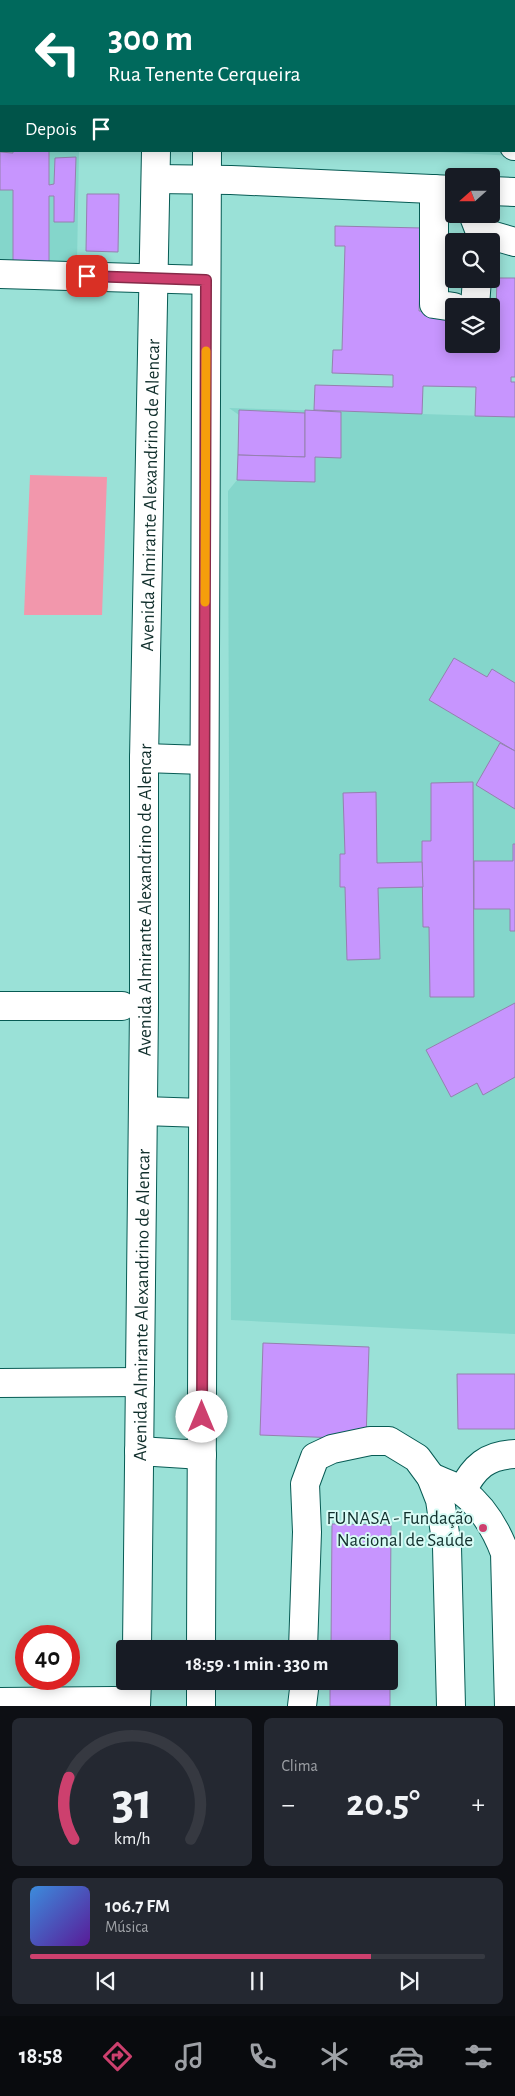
<!DOCTYPE html>
<html lang="pt">
<meta charset="utf-8">
<style>
body{margin:0;font-family:"Alegreya Sans",sans-serif;background:#242831;color:#f1f3f6;height:100vh;display:flex;flex-direction:column;font-size:19px;white-space:nowrap}
*{box-sizing:border-box;margin:0}
p{font-size:16px;color:#9ea1a6}
.icon{flex:none;width:28px;height:28px;fill:none;stroke:currentColor;stroke-width:2;stroke-linecap:round;stroke-linejoin:round}
.map{position:relative;height:1706px;overflow:hidden}
.side{display:flex;flex-direction:column;gap:12px;padding:12px;background:#0d0f14;flex:1}
.side>*{flex:none}
.guide{position:absolute;left:0px;top:0px;width:515px;height:152px;box-shadow:0 2px 12px #0003;background:#00695c;color:#fff;overflow:hidden}
.needle{width:32px;rotate:249deg}
.tools{position:absolute;left:445px;top:168px;display:grid;gap:10px}
.tools a{display:grid;place-items:center;width:55px;height:55px;border-radius:5px;background:#171b24;box-shadow:0 2px 12px #0003;font-size:25px}
.speed{position:absolute;left:15px;top:1625px;display:flex;gap:10px;font-size:25px;font-weight:700;text-align:center}
.speed>*{display:grid;place-content:center;width:65px;height:65px;border-radius:50%;background:#171b24;box-shadow:0 2px 12px #0003;line-height:1}
.speed .limit{border:8px solid #d22;background:#fff;color:#111}
.pin{position:absolute;display:grid;place-items:center;width:42px;height:42px;color:#fff;margin:-21px;border-radius:10px;box-shadow:0 2px 8px #0006}
.me{position:absolute;width:55px;margin:-28px;rotate:0deg;stroke-linejoin:round;filter:drop-shadow(0 0 4px #0008)}
.turn{display:flex;align-items:center;gap:18px;height:105px;padding:0 25px;font-size:22px}
.turn .icon{width:65px;height:65px;stroke-width:2.5}
.turn b{display:block;font-size:35px;line-height:42px}
.then{display:flex;align-items:center;height:48px;padding:0 25px;background:#0003;gap:10px;font-size:19px}
.big{font-size:38px;font-weight:700;line-height:1.1}
.side .card{flex:1;display:flex;flex-direction:column;justify-content:center;gap:8px;min-width:0;padding:0 18px;border-radius:8px;background:#242831}
.side .dial{align-items:center;gap:0}
.dial svg{height:130px;overflow:visible;fill:none;stroke:#363941;stroke-width:7;stroke-linecap:round;text-anchor:middle}
.dial text{fill:#f1f3f6;stroke:none}
.song{display:flex;align-items:center;gap:15px}
.cover{width:60px;height:60px;border-radius:8px;background:linear-gradient(135deg,hsl(210 70% 55%),hsl(270 70% 35%))}
.played{height:5px;border-radius:2px;background:linear-gradient(90deg,#cd406e 75%,#363941 75%)}
.keys{display:flex;justify-content:space-around;direction:ltr}
.heat{display:flex;justify-content:space-between;align-items:center;font-size:28px;direction:ltr}
.side .tiles{flex:1;display:grid;gap:12px;grid-template-columns:1fr 1fr}
.card:last-child{grid-column:span 2}
.trip{position:absolute;left:116px;top:1640px;width:282px;height:50px;border-radius:5px;background:#171b24;box-shadow:0 2px 12px #0003;font-weight:700;line-height:50px;text-align:center}
.tab-bar{display:flex;height:80px;justify-content:space-around;align-items:center;background:#090b0e;color:#9ea1a6}
.tab-bar .icon{width:35px;height:35px}
.tab-bar .selected{color:#cd406e}
.tab-bar b{font-size:22px;color:#f1f3f6}
.map>svg:first-child{display:block}
.built{fill:#84d6cb}
.green{fill:#f297ac}
.building{fill:#c795fe;stroke:#9580af}
.lines{fill:none;stroke-linecap:round;stroke-linejoin:round}
.minor-casing{stroke:#075b54;stroke-width:30}
.minor{stroke:#fff;stroke-width:28}
.route-casing{stroke:#852a48;stroke-width:12}
.route{stroke:#cd406e;stroke-width:9}
.slow{stroke:#f59e0b;stroke-width:9}
.poi-dot{fill:#cd406e;stroke:#d8fbf5;stroke-width:2}
.labels{text-anchor:middle;stroke-width:4;stroke-linejoin:round;paint-order:stroke}
.street-label{font-size:19px;fill:#112f2c;stroke:#d8fbf5}
.poi-label{font-size:19px;fill:#112f2c;stroke:#d8fbf5;text-anchor:end}
</style>
<div class="map">
<svg width="515" height="1706" viewBox="0 0 515 1706">
<rect width="100%" height="100%" fill="#9ae1d7"/>
<!-- built -->
<g class="built">
<polygon points="0,114 1,151 79,151 77,263 0,263"/>
<polygon points="514,132 515,156 421,151 514,151"/>
<polygon points="229,408 515,417 515,1334 231,1320 228,491 237,480 239,415"/>
</g>
<!-- green -->
<polygon class="green" points="30,475 107,477 102,615 24,615"/>
<!-- building -->
<g class="building">
<polygon points="380,0 431,0 380,1"/>
<rect x="450" y="0" width="56" height="1"/>
<polygon points="13,151 49,151 49,185 54,184 55,158 76,157 74,222 54,222 54,196 49,196 49,263 13,263 13,190 0,190 0,152 13,153"/>
<polygon points="87,194 119,194 118,252 86,251"/>
<polygon points="335,226 422,228 419,311 454,312 454,344 491,344 491,314 496,314 497,278 515,278 515,377 511,377 511,382 515,382 515,417 475,416 476,387 423,386 422,414 314,410 315,385 393,387 393,375 332,373 333,350 342,350 345,246 335,246"/>
<polygon points="239,410 305,413 305,457 238,455"/>
<polygon points="305,410 341,412 341,458 315,457 315,482 237,480 238,455 305,457"/>
<polygon points="454,658 487,677 492,669 515,683 515,751 429,700"/>
<polygon points="500,743 515,751 515,809 476,785"/>
<polygon points="473,782 474,997 430,997 429,927 423,927 422,862 422,841 431,841 431,783"/>
<polygon points="376,792 377,863 422,862 423,887 378,888 380,959 347,960 345,887 340,887 340,854 345,854 343,793"/>
<polygon points="513,844 515,844 515,931 510,931 510,909 474,909 474,861 513,861"/>
<polygon points="515,1003 515,1077 483,1095 477,1083 451,1097 426,1050"/>
<polygon points="263,1343 369,1347 366,1439 260,1435"/>
<polygon points="457,1374 515,1374 515,1429 458,1429"/>
<polygon points="332,1524 391,1525 390,1671 390,1649 331,1649"/>
<rect x="330" y="1681" width="60" height="25"/>
</g>
<g class="lines">
<defs>
<g id="minor">
<polyline points="156,1 156,0"/>
<polyline points="208,1 208,0"/>
<polyline points="310,1 310,0"/>
<polyline points="514,93 515,89"/>
<polyline points="0,97 1,97"/>
<polyline points="514,146 515,146"/>
<polyline points="156,179 231,180 454,190"/>
<polyline points="434,189 434,304 454,307"/>
<polyline points="491,191 515,192"/>
<polyline points="473,214 480,232 515,242"/>
<polyline points="0,274 206,280"/>
<polyline points="475,306 477,279"/>
<polyline points="144,758 204,760"/>
<polyline points="0,1006 122,1006"/>
<polyline points="143,1111 203,1113"/>
<polyline points="0,1383 140,1382"/>
<polyline points="139,1451 202,1455"/>
<path d="M431,1477C441,1482 454,1485 463,1492C484,1508 496,1529 505,1553L509,1706"/>
<path d="M462,1491C474,1467 487,1455 515,1454"/>
<path id="s1" d="M137,1649L144,1008V758L156,151"/>
<polyline points="201,1649 207,151"/>
<polyline points="303,1649 307,1532 305,1484 315,1457 332,1449 370,1441 389,1441 417,1458 431,1477 440,1500 447,1547 451,1706"/>
<polyline points="0,1702 115,1701"/>
<polyline points="136,1706 137,1681"/>
<polyline points="201,1706 201,1681"/>
<polyline points="302,1706 305,1681"/>
</g>
</defs>
<!-- minor casing -->
<use href="#minor" class="minor-casing"/>
<!-- minor -->
<use href="#minor" class="minor"/>
</g>
<g class="lines">
<defs>
<polyline id="route" points="87,276 206,280 202,1417"/>
</defs>
<!-- route casing -->
<use href="#route" class="route-casing"/>
<!-- route -->
<use href="#route" class="route"/>
<!-- slow -->
<polyline class="slow" points="205,602 206,351"/>
</g>
<!-- markers -->
<circle class="poi-dot" cx="483" cy="1528" r="5"/>
<g class="labels">
<!-- street labels -->
<g class="street-label">
<text dy="7" stroke="none"><textPath href="#s1" startOffset="1154">Avenida Almirante Alexandrino de Alencar</textPath></text>
<text dy="7" stroke="none"><textPath href="#s1" startOffset="749">Avenida Almirante Alexandrino de Alencar</textPath></text>
<text dy="7" stroke="none"><textPath href="#s1" startOffset="344">Avenida Almirante Alexandrino de Alencar</textPath></text>
</g>
<!-- poi labels -->
<g class="poi-label">
<text x="473" y="1524">FUNASA - Fundação<tspan x="473" dy="22">Nacional de Saúde</tspan></text>
</g>
</g>
</svg>
<div class="tools">
<a><svg class="needle" viewBox="-14 -14 28 28"><path d="M0-13l5 13h-10z" fill="#e53935"/><path d="M0 13l5-13h-10z" fill="#9ea1a6"/></svg></a>
<a><svg class="icon" aria-label="search" viewBox="0 0 24 24"><circle cx="10" cy="10" r="6"/><path d="M15 15l6 6"/></svg></a>
<a><svg class="icon" aria-label="layers" viewBox="0 0 24 24"><path d="M12 4l9 5-9 5-9-5zM3 14l9 5 9-5"/></svg></a>
</div>
<div class="speed"><div class="limit">40</div></div>
<div class="pin" style="left:87px;top:276px;background:#d93025"><svg class="icon" aria-label="arrive" viewBox="0 0 24 24"><path d="M6 21V4h12l-3 4 3 4H6"/></svg></div>
<svg class="me" style="left:202px;top:1417px" viewBox="-20 -20 40 40"><circle r="19" fill="#fff"/><path d="M0-13L10 11 0 6-10 11z" fill="#cd406e"/></svg>
<div class="trip">18:59 · 1 min · 330 m</div>
<div class="guide">
<div class="turn"><svg class="icon" aria-label="left" viewBox="0 0 24 24"><path d="M17 20v-9H6M10 6l-5 5 5 5"/></svg><div><b>300 m</b>Rua Tenente Cerqueira</div></div>
<div class="then">Depois<svg class="icon" aria-label="arrive" viewBox="0 0 24 24"><path d="M6 21V4h12l-3 4 3 4H6"/></svg></div>
</div>
</div>
<section class="side">
<div class="tiles">
<div class="card dial"><svg viewBox="0 0 100 80">
<path d="M14 69A42 42 0 1 1 86 69"/>
<path d="M14 69A42 42 0 0 1 11 31" stroke="#cd406e"/>
<text x="50" y="56" font-size="32" font-weight="700">31</text>
<text x="50" y="72" font-size="11">km/h</text>
</svg></div>
<div class="card"><p>Clima</p>
<div class="heat"><a>−</a><b class="big">20.5°</b><a>+</a></div>
</div>
<div class="card">
<div class="song"><i class="cover"></i><div><b>106.7 FM</b><p>Música</p></div></div>
<div class="played"></div>
<div class="keys"><svg class="icon" aria-label="previous" viewBox="0 0 24 24"><path d="M18 5L8 12l10 7zM5 5v14"/></svg><svg class="icon" aria-label="pause" viewBox="0 0 24 24"><path d="M8 5v14M16 5v14"/></svg><svg class="icon" aria-label="next" viewBox="0 0 24 24"><path d="M6 5l10 7-10 7zM19 5v14"/></svg></div>
</div>
</div>
</section>
<nav class="tab-bar">
<b>18:58</b>
<svg class="icon selected" aria-label="directions" viewBox="0 0 24 24"><path d="M12 3l9 9-9 9-9-9zM9 14v-3h6M13 9l2 2-2 2"/></svg>
<svg class="icon" aria-label="music" viewBox="0 0 24 24"><path d="M9 18V5l10-2v13"/><circle cx="6" cy="18" r="3"/><circle cx="16" cy="16" r="3"/></svg>
<svg class="icon" aria-label="phone" viewBox="0 0 24 24"><path d="M5 4h4l2 5-3 2q2 4 5 5l2-3 5 2v4C11 20 4 13 5 4z"/></svg>
<svg class="icon" aria-label="climate" viewBox="0 0 24 24"><path d="M12 3v18M4 7l16 10M4 17L20 7"/></svg>
<svg class="icon" aria-label="car" viewBox="0 0 24 24"><path d="M5 17H2v-5l4-1 3-4h7l3 4 3 1v5h-3M9 17h6M6 11h13"/><circle cx="7" cy="17" r="2"/><circle cx="17" cy="17" r="2"/></svg>
<svg class="icon" aria-label="filters" viewBox="0 0 24 24"><path d="M4 7h16M4 17h16"/><circle cx="9" cy="7" r="2"/><circle cx="15" cy="17" r="2"/></svg>
</nav>
